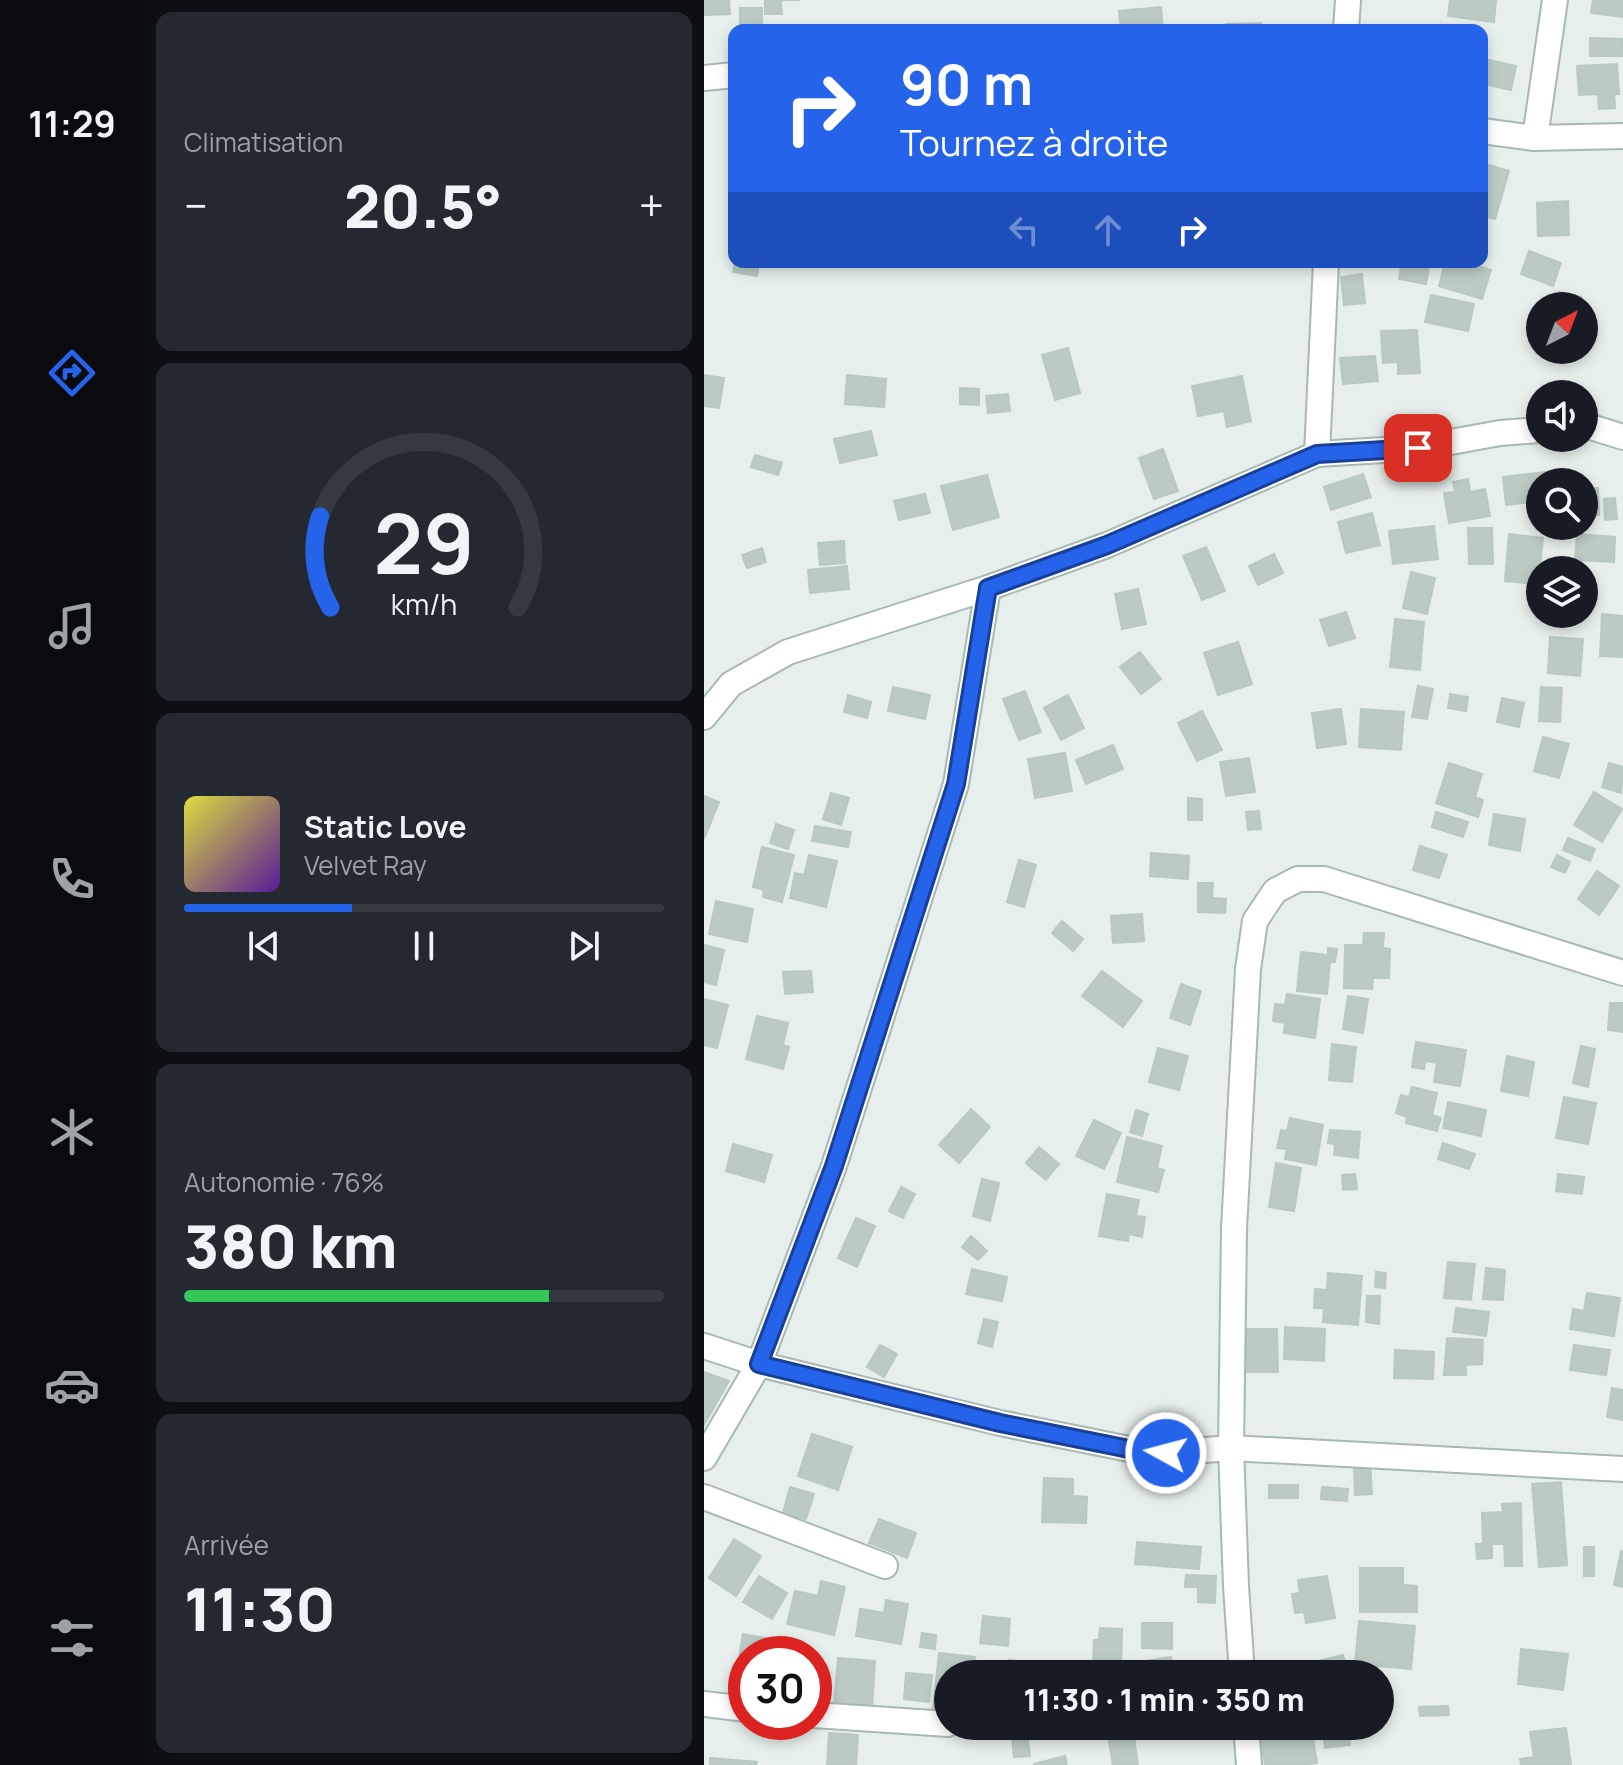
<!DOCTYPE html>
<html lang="fr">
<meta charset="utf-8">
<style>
body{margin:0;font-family:Manrope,sans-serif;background:#242831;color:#f1f3f6;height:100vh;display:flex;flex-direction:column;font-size:30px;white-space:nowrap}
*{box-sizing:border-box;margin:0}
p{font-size:26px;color:#9ea1a6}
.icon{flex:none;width:44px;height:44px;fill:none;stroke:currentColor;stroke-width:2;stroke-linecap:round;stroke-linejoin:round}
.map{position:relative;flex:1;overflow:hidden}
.details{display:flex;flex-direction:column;gap:12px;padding:12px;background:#0d0f14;width:560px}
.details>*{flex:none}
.banner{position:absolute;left:24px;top:24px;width:760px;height:244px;border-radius:16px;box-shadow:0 4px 12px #0003;background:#2563eb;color:#fff;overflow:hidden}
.needle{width:52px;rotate:42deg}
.buttons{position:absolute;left:822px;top:292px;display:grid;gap:16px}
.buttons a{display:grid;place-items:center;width:72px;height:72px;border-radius:50%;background:#171b24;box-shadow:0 4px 12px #0003;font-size:40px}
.speed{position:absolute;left:24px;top:1636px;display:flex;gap:16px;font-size:40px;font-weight:700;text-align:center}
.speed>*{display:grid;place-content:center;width:104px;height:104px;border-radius:50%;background:#171b24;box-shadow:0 4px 12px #0003;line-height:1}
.speed .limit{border:12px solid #d22;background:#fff;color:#111}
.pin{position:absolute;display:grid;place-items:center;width:68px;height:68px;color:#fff;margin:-34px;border-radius:16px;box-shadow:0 4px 12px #0006}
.me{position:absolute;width:88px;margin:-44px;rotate:277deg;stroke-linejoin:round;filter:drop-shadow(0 0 6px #0008)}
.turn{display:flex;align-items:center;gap:28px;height:168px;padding:0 40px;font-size:36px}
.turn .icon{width:104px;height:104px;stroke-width:2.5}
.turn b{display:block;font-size:56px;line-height:68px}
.lanes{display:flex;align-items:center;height:76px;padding:0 40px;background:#0003;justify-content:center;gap:40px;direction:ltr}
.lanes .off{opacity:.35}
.big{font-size:60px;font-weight:800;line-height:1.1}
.details .widget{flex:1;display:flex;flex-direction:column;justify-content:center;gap:12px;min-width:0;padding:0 28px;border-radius:16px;background:#242831}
.details .dial{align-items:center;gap:0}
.dial svg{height:208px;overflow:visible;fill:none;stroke:#363941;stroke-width:7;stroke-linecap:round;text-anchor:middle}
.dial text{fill:#f1f3f6;stroke:none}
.song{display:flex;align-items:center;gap:24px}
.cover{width:96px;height:96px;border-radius:12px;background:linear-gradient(135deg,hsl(60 70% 55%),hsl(270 70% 35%))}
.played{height:8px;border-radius:4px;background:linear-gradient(90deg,#2563eb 35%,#363941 35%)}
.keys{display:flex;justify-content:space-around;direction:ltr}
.heat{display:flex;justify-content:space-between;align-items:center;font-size:44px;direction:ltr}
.charge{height:12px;border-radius:6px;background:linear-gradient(90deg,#34c759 76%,#363941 0)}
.trip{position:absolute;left:230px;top:1660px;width:460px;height:80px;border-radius:40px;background:#171b24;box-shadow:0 4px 12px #0003;font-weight:800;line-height:80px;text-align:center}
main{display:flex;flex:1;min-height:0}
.tabs{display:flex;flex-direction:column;width:144px;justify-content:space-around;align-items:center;background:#090b0e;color:#9ea1a6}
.tabs .icon{width:56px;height:56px}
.tabs .current{color:#2563eb}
.tabs b{font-size:36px;color:#f1f3f6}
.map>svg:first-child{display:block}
.building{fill:#bbcac4;stroke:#b8c9c2;stroke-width:2}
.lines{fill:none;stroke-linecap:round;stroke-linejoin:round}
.street-casing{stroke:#a8b8b2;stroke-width:28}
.street{stroke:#fff;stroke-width:24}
.route-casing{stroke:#184099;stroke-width:20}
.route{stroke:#2563eb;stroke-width:14}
</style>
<main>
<nav class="tabs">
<b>11:29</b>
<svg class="icon current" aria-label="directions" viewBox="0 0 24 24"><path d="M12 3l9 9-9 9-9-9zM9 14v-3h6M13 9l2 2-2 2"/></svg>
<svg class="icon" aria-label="music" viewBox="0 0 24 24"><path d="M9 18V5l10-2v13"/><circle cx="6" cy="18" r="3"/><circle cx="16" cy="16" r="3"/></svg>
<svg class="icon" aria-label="phone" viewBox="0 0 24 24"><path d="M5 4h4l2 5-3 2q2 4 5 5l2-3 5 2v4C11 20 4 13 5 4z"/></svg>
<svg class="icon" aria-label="climate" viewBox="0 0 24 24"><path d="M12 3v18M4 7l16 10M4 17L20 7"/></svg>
<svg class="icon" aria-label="car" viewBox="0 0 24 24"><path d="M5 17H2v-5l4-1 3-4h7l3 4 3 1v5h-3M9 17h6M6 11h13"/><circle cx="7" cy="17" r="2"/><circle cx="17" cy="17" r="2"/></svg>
<svg class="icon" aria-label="filters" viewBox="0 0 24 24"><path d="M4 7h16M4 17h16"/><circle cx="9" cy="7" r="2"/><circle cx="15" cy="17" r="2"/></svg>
</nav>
<section class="details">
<div class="widget"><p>Climatisation</p>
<div class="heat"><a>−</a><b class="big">20.5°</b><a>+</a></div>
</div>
<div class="widget dial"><svg viewBox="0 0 100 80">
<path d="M14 69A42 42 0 1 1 86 69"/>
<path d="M14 69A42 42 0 0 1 10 34" stroke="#2563eb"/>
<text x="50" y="56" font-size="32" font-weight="700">29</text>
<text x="50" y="72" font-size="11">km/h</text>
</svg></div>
<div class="widget">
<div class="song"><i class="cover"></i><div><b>Static Love</b><p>Velvet Ray</p></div></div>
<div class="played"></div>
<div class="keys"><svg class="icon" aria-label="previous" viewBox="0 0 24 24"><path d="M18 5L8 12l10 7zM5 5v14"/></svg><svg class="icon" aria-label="pause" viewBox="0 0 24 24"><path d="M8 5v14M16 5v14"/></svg><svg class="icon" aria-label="next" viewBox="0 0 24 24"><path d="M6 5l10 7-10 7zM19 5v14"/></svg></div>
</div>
<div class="widget"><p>Autonomie · 76%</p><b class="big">380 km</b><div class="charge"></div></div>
<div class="widget"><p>Arrivée</p><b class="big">11:30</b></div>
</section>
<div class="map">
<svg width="919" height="1765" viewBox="0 0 919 1765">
<rect width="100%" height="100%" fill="#e6efeb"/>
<!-- building -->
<g class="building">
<polygon points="0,0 25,0 26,14 0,15"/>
<polygon points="61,0 96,0 77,0 78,14 61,14"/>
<polygon points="746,0 792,0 790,22 744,16"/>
<polygon points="889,0 919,0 919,17 887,13"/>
<polygon points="457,7 459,30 417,30 415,11"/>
<rect x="36" y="8" width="22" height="22"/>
<polygon points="557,23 557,30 522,30 522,24"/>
<polygon points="886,38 918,39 918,56 886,56"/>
<polygon points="785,60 812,66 807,90 780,84"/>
<polygon points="913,64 915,94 910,94 911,108 895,109 894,94 875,95 873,66"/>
<polygon points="778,163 805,171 791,219 778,216"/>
<polygon points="864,201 865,235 834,236 833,203"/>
<polygon points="825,251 857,263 849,286 817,274"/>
<polygon points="31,262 65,262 64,265 55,264 53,276 29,272"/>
<polygon points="698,262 726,262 722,284 695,279"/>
<polygon points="741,262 761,262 787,270 778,299 735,286"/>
<polygon points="658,274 661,303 640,305 637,277"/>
<polygon points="855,292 877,297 875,306 851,306"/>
<polygon points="727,295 770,304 764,331 721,322"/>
<polygon points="713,330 716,373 694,374 694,362 679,363 677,331"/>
<polygon points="364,348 376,393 351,400 338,355"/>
<polygon points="671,356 674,381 639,384 636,358"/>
<polygon points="0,375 20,378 15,408 0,406"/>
<polygon points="143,375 182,379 180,407 141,404"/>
<polygon points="538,376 547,421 523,427 520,411 494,416 488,386"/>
<polygon points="256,388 275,389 275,405 256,404"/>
<polygon points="304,394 306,411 284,413 282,396"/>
<polygon points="167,431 173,455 136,463 130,439"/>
<polygon points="459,449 474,491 450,499 435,458"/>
<polygon points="51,455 78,463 74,475 47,467"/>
<polygon points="841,472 842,482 836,482 836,501 802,505 799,477"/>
<polygon points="659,474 667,497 627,510 620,487"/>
<polygon points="283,475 295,517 249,530 237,486"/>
<polygon points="764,479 766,492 781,489 786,516 745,523 740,493 751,492 749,482"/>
<polygon points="884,488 894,488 895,515 885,515"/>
<polygon points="221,494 226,513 195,520 190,501"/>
<polygon points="911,498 913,519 901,520 900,499"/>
<polygon points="668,513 676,545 642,553 634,522"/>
<polygon points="730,526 734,559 689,564 685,531"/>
<polygon points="764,528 788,528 789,564 765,564"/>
<polygon points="805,534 839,538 834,584 801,581"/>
<polygon points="873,534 911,537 910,562 871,560"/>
<polygon points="140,541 141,563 116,565 114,543"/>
<polygon points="502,547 521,591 498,600 479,556"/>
<polygon points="58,548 62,562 43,568 38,555"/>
<polygon points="570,554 579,573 554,585 545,566"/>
<polygon points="143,566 145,589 106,593 104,570"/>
<polygon points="707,572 731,578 723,614 699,608"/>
<polygon points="434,589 442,624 418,629 411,594"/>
<polygon points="642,612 651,638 625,646 616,620"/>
<polygon points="898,614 919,616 919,657 896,656"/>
<polygon points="691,619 720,622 716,670 686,667"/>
<polygon points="846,637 879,639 876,676 844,673"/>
<polygon points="534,642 548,684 514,695 500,653"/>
<polygon points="436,652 457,679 437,694 416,667"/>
<polygon points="714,686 729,689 723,719 708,717"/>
<polygon points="189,687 226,695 221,719 184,711"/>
<polygon points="837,687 858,688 856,722 835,721"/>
<polygon points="321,691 337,732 315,740 299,699"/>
<polygon points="746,694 764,697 762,711 744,708"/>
<polygon points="144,695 167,702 163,718 140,712"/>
<polygon points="364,695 380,728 357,740 340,708"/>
<polygon points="798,698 820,703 815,727 793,722"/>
<polygon points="637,709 642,744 613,748 608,713"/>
<polygon points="657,709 700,712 697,750 655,747"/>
<polygon points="498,711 518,750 493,761 474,723"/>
<polygon points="839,737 865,744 855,778 830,771"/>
<polygon points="409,745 419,769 382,784 372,760"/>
<polygon points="361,753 368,791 331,798 324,759"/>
<polygon points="545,758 551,792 522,796 516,762"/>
<polygon points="745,763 778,774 771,797 779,800 774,817 732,803"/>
<polygon points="905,763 919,767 917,793 898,787"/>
<polygon points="890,792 918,809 898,842 870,825"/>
<polygon points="127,793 145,798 137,825 119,819"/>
<polygon points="0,796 15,802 0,839"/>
<polygon points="484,798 498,799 498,820 484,820"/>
<polygon points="555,811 557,829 544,830 542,812"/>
<polygon points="732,812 764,822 759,837 728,827"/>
<polygon points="790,814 821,819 816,851 785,845"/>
<polygon points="72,824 90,830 84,849 66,843"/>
<polygon points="111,826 147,832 144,847 108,841"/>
<polygon points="864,838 891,849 886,861 859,850"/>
<polygon points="716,846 743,855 735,878 709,870"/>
<polygon points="58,847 90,855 78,902 59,897 60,890 49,887"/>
<polygon points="447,853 485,856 484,879 446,876"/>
<polygon points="105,855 133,861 122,907 86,898 91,873 100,875"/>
<polygon points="853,855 866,862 861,873 847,867"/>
<polygon points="315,860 332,865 320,907 303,902"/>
<polygon points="893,871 915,886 895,915 874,899"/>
<polygon points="494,883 509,883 508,898 522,899 521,913 494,912"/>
<polygon points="12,901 49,909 43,942 5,934"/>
<polygon points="438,914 440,941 409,943 407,916"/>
<polygon points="358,921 379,939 369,951 348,933"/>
<polygon points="660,933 680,933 679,948 686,949 685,978 669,978 668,989 640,988 641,945 659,945"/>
<polygon points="0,945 20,950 12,985 0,982"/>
<polygon points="624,948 633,949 631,962 626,962 623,994 593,991 597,952 624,955"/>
<polygon points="107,971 109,992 81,994 79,972"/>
<polygon points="398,971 438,1001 419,1027 378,996"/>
<polygon points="477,984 497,991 486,1025 466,1018"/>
<polygon points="583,994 616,999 611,1038 580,1033 581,1023 569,1021 571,1004 581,1005"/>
<polygon points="644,996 664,999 659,1033 639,1029"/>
<polygon points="0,999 24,1005 13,1048 0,1045"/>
<polygon points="906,1003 919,1003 919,1032 904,1030"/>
<polygon points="53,1016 84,1023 79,1045 85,1047 79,1069 42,1059"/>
<polygon points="712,1042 762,1050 756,1086 730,1082 733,1063 721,1061 720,1069 708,1067"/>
<polygon points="628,1044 652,1047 648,1082 625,1080"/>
<polygon points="877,1046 891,1049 884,1087 869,1083"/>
<polygon points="454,1048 484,1056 475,1090 445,1082"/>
<polygon points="803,1056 830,1062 824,1096 797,1091"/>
<polygon points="708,1087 733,1093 728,1115 737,1118 733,1131 702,1123 703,1117 692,1113 697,1095 705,1097"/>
<polygon points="860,1097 892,1103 884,1144 852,1138"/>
<polygon points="744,1102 782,1110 777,1136 739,1128"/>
<polygon points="267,1109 286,1127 255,1163 235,1145"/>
<polygon points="432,1110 444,1114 438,1136 426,1132"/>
<polygon points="586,1118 619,1125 612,1165 581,1159 583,1149 573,1148 577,1130 583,1131"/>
<polygon points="390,1120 417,1133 400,1169 372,1156"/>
<polygon points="626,1130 656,1132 654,1158 630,1155 631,1144 624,1143"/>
<polygon points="423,1137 458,1146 453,1168 460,1170 454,1192 413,1182"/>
<polygon points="739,1143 771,1154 765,1169 734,1159"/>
<polygon points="29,1144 68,1155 60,1182 22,1171"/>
<polygon points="335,1147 355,1164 342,1180 322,1163"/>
<polygon points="572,1163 597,1168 590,1211 565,1207"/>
<polygon points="651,1174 653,1189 639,1190 638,1175"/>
<polygon points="854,1174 880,1177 878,1194 852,1191"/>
<polygon points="278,1179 295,1183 286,1221 269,1216"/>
<polygon points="197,1187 211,1194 199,1218 185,1211"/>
<polygon points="403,1194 435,1200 432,1216 441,1217 438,1237 425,1234 424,1241 395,1236"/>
<polygon points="152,1218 171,1226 153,1267 134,1258"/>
<polygon points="267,1236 283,1251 274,1260 258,1247"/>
<polygon points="744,1262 771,1264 767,1300 740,1298"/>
<polygon points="782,1268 801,1270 799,1300 779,1299"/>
<polygon points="268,1269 303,1277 298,1301 262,1294"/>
<polygon points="672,1272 682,1273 681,1288 671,1287"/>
<polygon points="624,1273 658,1276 654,1325 619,1322 620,1308 610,1308 611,1289 623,1290"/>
<polygon points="883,1293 916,1298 910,1336 866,1329 869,1309 880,1311"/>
<polygon points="663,1296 676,1296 675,1324 662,1322"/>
<polygon points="752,1308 785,1312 782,1336 749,1332"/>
<polygon points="280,1319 294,1322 288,1347 274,1343"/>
<polygon points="581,1327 621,1329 620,1361 580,1359"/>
<polygon points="537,1329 573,1329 574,1372 536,1372"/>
<polygon points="743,1338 779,1340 778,1364 762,1365 762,1375 740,1375"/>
<polygon points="176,1345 193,1354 180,1377 163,1367"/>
<polygon points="870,1345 906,1350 902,1375 866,1370"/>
<polygon points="691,1350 730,1352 729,1379 690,1378"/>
<polygon points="0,1372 25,1381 0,1425"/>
<polygon points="908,1388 919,1390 919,1420 903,1417"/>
<polygon points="108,1434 148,1447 134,1490 94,1476"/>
<polygon points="666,1463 668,1494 651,1495 650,1464"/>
<polygon points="340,1478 369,1479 369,1496 383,1497 382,1523 338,1522"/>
<polygon points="857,1482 863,1565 835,1567 828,1484"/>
<rect x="565" y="1485" width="29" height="13"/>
<polygon points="86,1487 110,1494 102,1519 79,1513"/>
<polygon points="618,1487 644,1489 643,1501 617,1499"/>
<polygon points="817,1503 818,1566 801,1566 800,1544 788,1544 788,1558 773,1559 772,1544 779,1544 778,1513 799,1512 798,1504"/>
<polygon points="175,1519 212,1533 203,1558 165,1543"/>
<polygon points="30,1539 57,1556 32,1596 5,1578"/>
<polygon points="433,1542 497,1547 495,1569 431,1564"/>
<rect x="880" y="1547" width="10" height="29"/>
<polygon points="917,1551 919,1552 919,1587 910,1585"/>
<polygon points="656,1568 699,1568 699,1585 713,1586 713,1612 656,1612"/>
<polygon points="482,1575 512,1576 511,1603 494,1602 494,1587 481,1587"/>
<polygon points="55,1576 83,1593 68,1619 39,1602"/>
<polygon points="623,1576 631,1618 602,1623 600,1612 591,1613 588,1594 596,1593 594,1580"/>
<polygon points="117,1581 141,1587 130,1635 83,1624 91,1591 114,1596"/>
<polygon points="182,1600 204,1604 197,1644 152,1636 156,1609 180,1613"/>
<polygon points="279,1616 306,1619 304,1646 276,1643"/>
<polygon points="655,1621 711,1626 707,1669 651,1664"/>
<polygon points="438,1623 468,1623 468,1649 438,1648"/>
<polygon points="396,1628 418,1629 417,1667 389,1665 390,1640 395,1640"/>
<polygon points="218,1633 232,1635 231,1649 216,1647"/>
<polygon points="39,1634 90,1643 88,1654 42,1654 42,1683 31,1681"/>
<polygon points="817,1649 864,1654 859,1690 814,1684"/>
<polygon points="235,1653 271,1657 269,1674 244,1674 244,1711 229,1709"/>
<polygon points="639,1655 643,1668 613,1674 610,1662"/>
<polygon points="467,1657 469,1674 443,1674 441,1661"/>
<polygon points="134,1658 171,1661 168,1708 130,1705"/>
<polygon points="305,1660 346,1664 345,1674 304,1674"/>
<polygon points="597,1661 599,1674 575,1674 574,1664"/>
<polygon points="202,1673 228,1675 225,1702 200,1699"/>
<polygon points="744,1706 745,1715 716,1716 715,1707"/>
<polygon points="307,1726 322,1726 326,1756 310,1757"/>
<polygon points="555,1726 607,1726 613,1763 599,1765 561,1765"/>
<polygon points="618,1726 643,1726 646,1745 621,1748"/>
<polygon points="862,1728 867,1765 817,1765 816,1759 830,1757 826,1732"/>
<polygon points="125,1733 154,1735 152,1765 123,1765"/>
<polygon points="430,1737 434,1765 409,1765 405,1741"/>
<polygon points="361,1756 363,1765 330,1765 330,1764"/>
<polygon points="6,1758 53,1762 52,1765 6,1765"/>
</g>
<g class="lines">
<defs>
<g id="street">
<polyline points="642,30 644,0"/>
<polyline points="0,78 30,75"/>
<polyline points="778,131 831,138 919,136"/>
<polyline points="831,138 851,0"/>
<polyline points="880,426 884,426 919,437"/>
<polyline points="613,454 622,262"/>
<polyline points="0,717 27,684 84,652 284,588 403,545 613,454 714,448 796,433 836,430"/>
<polyline points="0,1346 55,1364 296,1423 435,1451 462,1453 527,1448 919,1469"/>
<polyline points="0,1458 55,1364 130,1166 252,784 284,588"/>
<polyline points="0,1497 181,1566"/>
<polyline points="538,1674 532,1586 527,1448 530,1229 544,969 551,921 571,891 594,879 620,879 919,973"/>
<polyline points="0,1704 42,1709"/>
<polyline points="110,1715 244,1724"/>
<polyline points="542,1726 545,1765"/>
</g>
</defs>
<!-- street casing -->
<use href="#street" class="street-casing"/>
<!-- street -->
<use href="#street" class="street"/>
</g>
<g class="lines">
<defs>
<polyline id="route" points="462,1453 435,1451 296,1423 55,1364 130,1166 252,784 284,588 403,545 613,454 714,448"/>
</defs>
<!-- route casing -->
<use href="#route" class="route-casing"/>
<!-- route -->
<use href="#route" class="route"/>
</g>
</svg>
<div class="buttons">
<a><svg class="needle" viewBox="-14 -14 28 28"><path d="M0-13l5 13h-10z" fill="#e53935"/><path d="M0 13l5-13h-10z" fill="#9ea1a6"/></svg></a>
<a><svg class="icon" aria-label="sound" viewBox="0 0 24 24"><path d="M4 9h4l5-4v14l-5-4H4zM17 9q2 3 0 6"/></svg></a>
<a><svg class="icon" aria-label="search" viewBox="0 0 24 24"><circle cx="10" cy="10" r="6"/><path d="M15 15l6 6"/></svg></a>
<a><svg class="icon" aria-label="layers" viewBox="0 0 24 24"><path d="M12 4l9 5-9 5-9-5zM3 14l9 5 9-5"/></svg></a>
</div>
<div class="speed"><div class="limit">30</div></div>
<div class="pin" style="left:714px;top:448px;background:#d93025"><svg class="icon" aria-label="arrive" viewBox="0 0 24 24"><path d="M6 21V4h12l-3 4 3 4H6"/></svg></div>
<svg class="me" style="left:462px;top:1453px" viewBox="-20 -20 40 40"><circle r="17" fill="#2563eb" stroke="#fff" stroke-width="3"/><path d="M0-11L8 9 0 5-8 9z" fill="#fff"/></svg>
<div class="trip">11:30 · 1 min · 350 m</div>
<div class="banner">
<div class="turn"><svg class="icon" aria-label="right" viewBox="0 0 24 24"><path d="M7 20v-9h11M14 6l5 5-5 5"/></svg><div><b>90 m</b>Tournez à droite</div></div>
<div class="lanes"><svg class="icon off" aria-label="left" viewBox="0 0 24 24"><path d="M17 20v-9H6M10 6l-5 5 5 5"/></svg><svg class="icon off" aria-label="ahead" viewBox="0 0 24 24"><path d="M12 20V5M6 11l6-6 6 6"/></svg><svg class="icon" aria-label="right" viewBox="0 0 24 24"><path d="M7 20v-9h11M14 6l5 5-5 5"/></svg></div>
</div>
</div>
</main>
